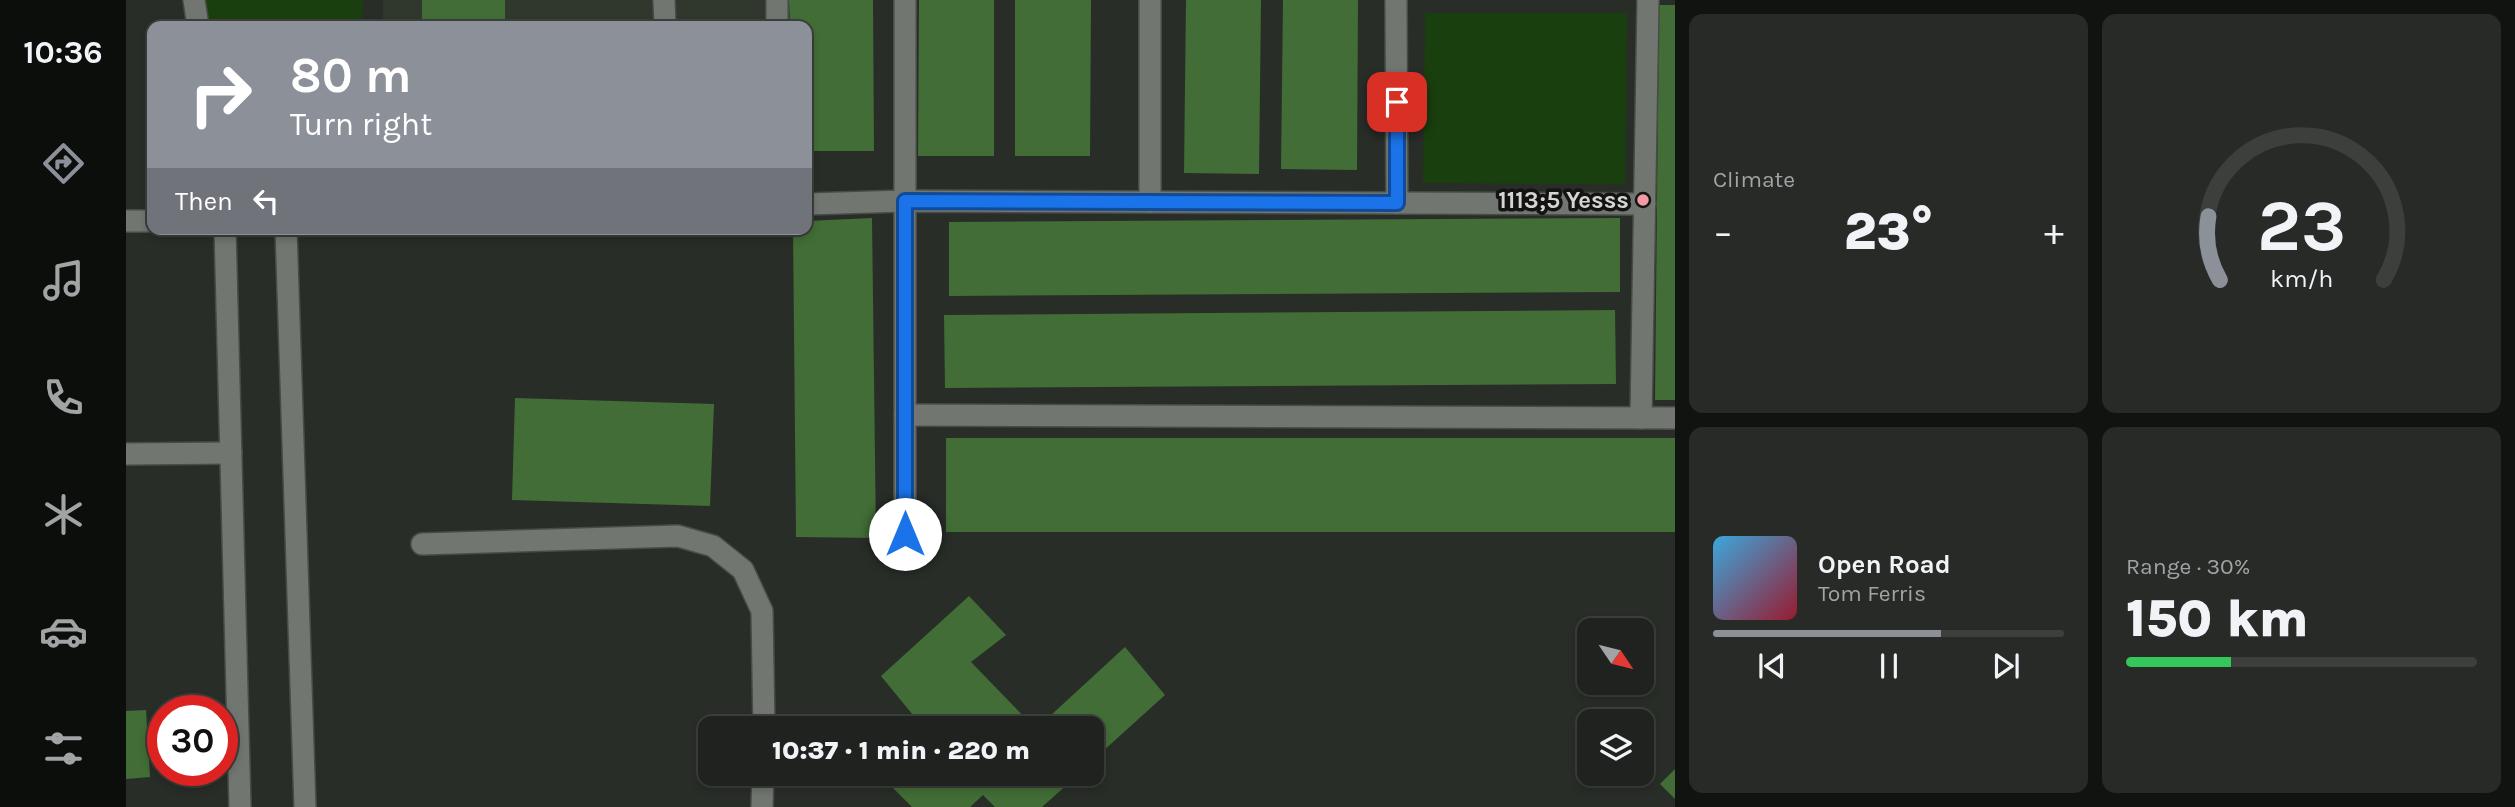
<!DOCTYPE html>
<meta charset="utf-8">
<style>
body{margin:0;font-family:Karla,sans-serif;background:#272a27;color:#f1f3f6;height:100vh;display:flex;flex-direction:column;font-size:26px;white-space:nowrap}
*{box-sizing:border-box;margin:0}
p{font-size:23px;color:#a1a4a4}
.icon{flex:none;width:38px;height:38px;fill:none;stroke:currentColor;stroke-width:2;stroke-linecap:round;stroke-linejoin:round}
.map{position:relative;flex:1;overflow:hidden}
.details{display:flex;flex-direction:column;gap:14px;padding:14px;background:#111310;width:840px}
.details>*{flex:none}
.top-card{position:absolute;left:21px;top:21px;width:665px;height:214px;border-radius:14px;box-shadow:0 4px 10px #0003,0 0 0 2px #3c3f3c;background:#8c9099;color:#fff;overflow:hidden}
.needle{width:46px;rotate:125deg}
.tools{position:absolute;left:1451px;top:618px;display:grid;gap:14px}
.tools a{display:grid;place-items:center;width:77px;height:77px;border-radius:14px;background:#1f221e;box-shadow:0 4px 10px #0003,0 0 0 2px #3c3f3c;font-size:35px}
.speed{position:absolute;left:21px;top:695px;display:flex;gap:14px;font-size:35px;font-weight:700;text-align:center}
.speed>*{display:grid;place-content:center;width:91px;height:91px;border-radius:50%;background:#1f221e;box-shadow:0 4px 10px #0003,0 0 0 2px #3c3f3c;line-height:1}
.speed .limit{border:10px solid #d22;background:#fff;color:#111}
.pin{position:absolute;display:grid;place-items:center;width:60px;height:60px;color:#fff;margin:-30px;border-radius:14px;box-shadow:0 4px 10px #0006}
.me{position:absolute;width:77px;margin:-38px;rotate:0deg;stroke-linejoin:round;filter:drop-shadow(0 0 5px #0008)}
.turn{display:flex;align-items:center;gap:24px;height:147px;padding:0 28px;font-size:32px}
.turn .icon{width:91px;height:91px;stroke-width:2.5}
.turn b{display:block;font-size:49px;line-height:60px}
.then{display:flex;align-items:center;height:66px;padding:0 28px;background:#0003;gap:14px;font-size:26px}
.big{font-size:52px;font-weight:800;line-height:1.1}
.details .tile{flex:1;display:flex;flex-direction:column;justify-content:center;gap:10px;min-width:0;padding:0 24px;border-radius:14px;background:#272a27}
.details .dial{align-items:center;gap:0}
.dial svg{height:182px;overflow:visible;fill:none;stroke:#3c3f3c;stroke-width:7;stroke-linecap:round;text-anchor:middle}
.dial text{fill:#f1f3f6;stroke:none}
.song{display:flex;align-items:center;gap:21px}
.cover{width:84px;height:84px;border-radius:10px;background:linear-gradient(135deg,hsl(200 70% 55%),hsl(350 70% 35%))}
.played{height:7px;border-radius:4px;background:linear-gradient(90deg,#8c9099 65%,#3c3f3c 65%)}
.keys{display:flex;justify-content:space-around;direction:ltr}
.heat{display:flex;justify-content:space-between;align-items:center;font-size:38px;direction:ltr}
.charge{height:10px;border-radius:5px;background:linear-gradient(90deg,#34c759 30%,#3c3f3c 0)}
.details .tiles{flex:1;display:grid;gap:14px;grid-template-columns:repeat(2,1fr)}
.trip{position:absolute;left:572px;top:716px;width:406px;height:70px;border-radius:14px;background:#1f221e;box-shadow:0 4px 10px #0003,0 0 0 2px #3c3f3c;font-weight:800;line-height:70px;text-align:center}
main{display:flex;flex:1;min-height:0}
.tab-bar{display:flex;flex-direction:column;width:126px;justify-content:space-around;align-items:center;background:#0c0e0c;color:#a1a4a4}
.tab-bar .icon{width:49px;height:49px}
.tab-bar .on{color:#8c9099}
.tab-bar b{font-size:32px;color:#f1f3f6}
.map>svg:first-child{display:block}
.built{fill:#30382e}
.green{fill:#1a3f0e}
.building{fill:#426d36}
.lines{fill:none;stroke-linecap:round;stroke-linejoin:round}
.minor-casing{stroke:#484b47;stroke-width:24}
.minor{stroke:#717670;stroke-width:21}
.route-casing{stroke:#114b97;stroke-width:18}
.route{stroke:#1a73e8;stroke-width:12}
.poi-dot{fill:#f49aa4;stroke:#131412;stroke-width:2.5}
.labels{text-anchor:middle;stroke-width:7;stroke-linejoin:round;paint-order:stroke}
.poi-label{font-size:24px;font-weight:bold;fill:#d4d6d3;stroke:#131412;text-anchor:end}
</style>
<main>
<nav class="tab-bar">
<b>10:36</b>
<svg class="icon on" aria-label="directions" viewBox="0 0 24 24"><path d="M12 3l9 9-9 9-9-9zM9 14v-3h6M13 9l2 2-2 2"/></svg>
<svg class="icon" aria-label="music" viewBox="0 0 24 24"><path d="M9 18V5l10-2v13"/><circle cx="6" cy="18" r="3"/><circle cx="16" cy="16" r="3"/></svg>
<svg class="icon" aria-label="phone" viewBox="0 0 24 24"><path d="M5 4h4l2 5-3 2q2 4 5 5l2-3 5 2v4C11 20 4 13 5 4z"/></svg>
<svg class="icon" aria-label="climate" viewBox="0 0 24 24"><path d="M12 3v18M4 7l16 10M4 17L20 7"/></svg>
<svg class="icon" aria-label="car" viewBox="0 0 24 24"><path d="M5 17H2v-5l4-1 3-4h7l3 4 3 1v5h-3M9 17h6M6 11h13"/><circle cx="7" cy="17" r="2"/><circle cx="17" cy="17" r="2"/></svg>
<svg class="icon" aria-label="filters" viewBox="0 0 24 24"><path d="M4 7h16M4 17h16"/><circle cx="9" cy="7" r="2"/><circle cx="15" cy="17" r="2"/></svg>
</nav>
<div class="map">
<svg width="1549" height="807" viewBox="0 0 1549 807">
<rect width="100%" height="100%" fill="#292d28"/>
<!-- built -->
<rect class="built" x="257" y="0" width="384" height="26"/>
<!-- green -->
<g class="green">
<polygon points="60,0 237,0 236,26 60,26"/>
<polygon points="1299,13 1501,13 1499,184 1297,183"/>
</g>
<!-- building -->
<g class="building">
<rect x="296" y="0" width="83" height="26"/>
<polygon points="663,0 747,0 748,151 681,151 681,26 664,26"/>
<polygon points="793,0 868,0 868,156 792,156"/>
<polygon points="889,0 965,0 964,156 889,156"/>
<polygon points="1060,0 1135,0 1133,174 1058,173"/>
<polygon points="1157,0 1232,0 1231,170 1155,169"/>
<polygon points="1533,5 1549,5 1549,400 1529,400"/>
<polygon points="746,218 750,538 670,537 667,229 681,229 681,221"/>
<polygon points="1494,218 1494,292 823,296 823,222"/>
<polygon points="1489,310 1490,384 819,388 818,315"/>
<polygon points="389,398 588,404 584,506 386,500"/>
<rect x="820" y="438" width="729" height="94"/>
<polygon points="843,596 880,635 845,662 909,728 783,728 791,720 755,676"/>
<polygon points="999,647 1039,695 966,761 966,728 911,728"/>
<polygon points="20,710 24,777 0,779 0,711"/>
<polygon points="1549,769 1549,799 1534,784"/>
<polygon points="753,774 953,774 916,807 869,807 857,795 844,807 786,807"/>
</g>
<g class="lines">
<defs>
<g id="minor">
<polyline points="68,0 72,26"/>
<polyline points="538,0 539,26"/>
<polyline points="779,0 779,534"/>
<polyline points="1024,0 1024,202"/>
<polyline points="1270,0 1271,203"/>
<polyline points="651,26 651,0"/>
<polyline points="681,204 779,201 1519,204"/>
<polyline points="0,221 26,221"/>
<polyline points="99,229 114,807"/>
<polyline points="160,229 179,807"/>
<polyline points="779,415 1549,418"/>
<polyline points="1515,418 1522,0"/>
<polyline points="0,454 105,453"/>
<polyline points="296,544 552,536 587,546 617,570 636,611 638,728"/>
<polyline points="636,807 637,774"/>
</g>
</defs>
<!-- minor casing -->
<use href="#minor" class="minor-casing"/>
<!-- minor -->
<use href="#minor" class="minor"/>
</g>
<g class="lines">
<defs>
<polyline id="route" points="779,534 779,201 1271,203 1271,102"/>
</defs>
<!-- route casing -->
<use href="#route" class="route-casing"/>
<!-- route -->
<use href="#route" class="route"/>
</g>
<!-- markers -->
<circle class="poi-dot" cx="1517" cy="200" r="7"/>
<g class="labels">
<!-- poi labels -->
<g class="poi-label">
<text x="1503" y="208">1113;5 Yesss</text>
</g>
</g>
</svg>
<div class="tools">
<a><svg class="needle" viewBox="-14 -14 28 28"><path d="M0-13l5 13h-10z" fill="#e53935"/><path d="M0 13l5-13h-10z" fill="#a1a4a4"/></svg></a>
<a><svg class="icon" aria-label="layers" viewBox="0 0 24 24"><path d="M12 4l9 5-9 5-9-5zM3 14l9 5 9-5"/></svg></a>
</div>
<div class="speed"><div class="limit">30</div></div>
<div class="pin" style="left:1271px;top:102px;background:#d93025"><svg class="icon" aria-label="arrive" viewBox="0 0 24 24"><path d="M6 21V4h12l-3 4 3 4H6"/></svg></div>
<svg class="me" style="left:779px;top:534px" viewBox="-20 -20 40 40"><circle r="19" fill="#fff"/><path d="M0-13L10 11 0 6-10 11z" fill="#1a73e8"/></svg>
<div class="trip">10:37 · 1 min · 220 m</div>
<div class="top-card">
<div class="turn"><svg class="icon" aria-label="right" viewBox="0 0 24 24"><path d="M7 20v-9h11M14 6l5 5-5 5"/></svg><div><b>80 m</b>Turn right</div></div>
<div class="then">Then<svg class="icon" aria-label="left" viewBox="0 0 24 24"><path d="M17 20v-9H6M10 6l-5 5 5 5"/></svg></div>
</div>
</div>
<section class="details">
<div class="tiles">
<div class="tile"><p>Climate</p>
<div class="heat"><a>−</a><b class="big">23°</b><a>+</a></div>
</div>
<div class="tile dial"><svg viewBox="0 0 100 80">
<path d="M14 69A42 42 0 1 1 86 69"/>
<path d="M14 69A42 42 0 0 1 9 41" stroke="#8c9099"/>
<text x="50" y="56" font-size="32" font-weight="700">23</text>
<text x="50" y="72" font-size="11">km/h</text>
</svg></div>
<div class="tile">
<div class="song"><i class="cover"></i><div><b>Open Road</b><p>Tom Ferris</p></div></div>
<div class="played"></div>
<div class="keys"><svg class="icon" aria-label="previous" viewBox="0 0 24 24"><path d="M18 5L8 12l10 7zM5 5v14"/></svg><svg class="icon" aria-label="pause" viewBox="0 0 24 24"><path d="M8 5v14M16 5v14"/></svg><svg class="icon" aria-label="next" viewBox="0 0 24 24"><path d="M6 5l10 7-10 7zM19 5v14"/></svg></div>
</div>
<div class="tile"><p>Range · 30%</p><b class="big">150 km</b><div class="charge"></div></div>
</div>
</section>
</main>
